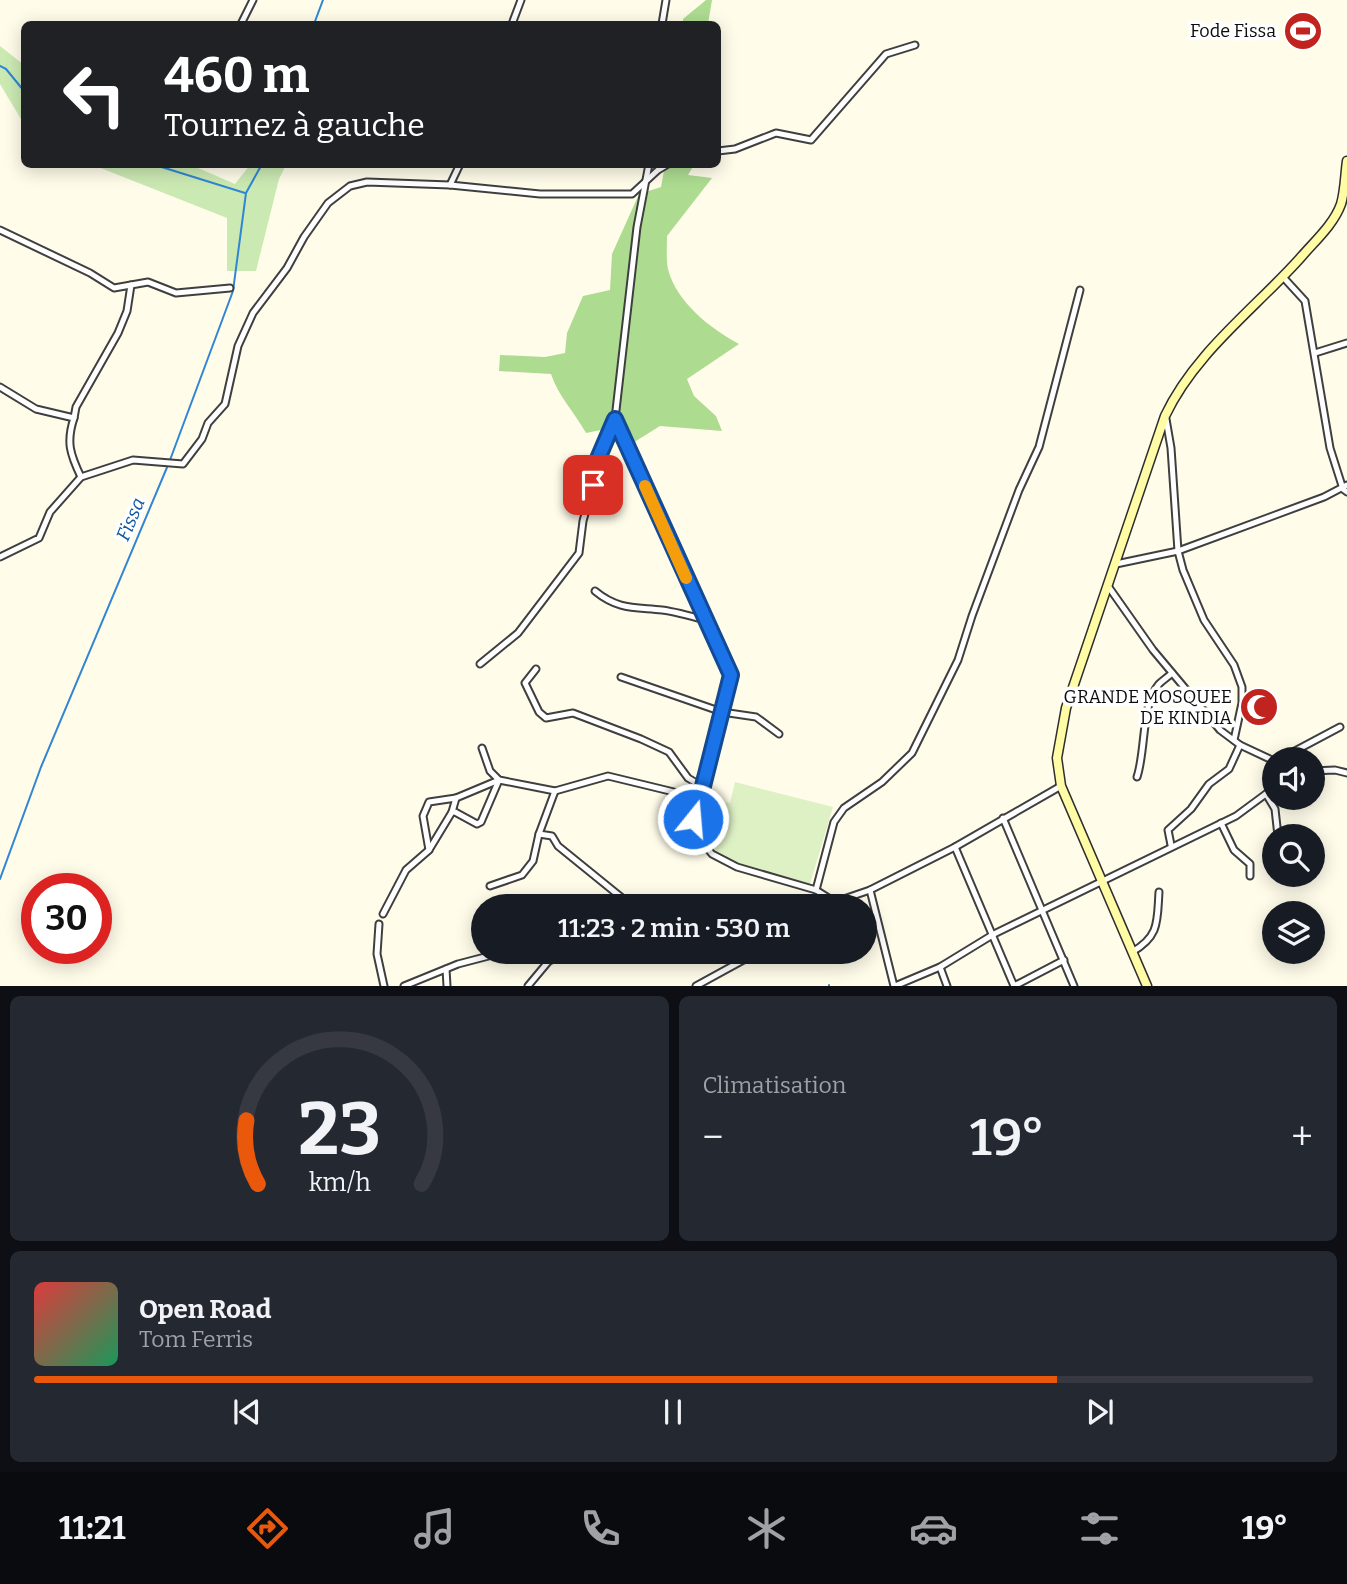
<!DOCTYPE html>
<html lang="fr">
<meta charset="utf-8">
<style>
body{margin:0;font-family:Bitter,serif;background:#242831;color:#f1f3f6;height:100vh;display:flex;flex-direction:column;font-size:26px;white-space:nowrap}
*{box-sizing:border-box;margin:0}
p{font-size:23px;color:#9ea1a6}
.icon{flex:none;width:38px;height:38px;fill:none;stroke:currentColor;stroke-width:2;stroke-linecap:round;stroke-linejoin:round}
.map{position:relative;height:986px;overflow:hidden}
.panel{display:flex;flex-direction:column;gap:10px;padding:10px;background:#0d0f14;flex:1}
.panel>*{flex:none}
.banner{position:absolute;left:21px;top:21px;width:700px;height:147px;border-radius:10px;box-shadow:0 4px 18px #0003;background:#202124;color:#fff;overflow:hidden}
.fabs{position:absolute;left:1262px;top:747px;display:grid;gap:14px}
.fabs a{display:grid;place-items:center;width:63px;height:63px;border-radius:50%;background:#171b24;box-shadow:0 4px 18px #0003;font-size:35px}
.speed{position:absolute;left:21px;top:873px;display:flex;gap:14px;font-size:35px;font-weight:700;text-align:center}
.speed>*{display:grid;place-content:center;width:91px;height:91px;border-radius:50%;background:#171b24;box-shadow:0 4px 18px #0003;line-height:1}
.speed .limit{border:10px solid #d22;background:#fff;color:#111}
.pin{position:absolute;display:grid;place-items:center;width:60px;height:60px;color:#fff;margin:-30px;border-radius:14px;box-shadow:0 4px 10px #0006}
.me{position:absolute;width:77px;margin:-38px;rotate:17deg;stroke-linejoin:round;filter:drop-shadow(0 0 5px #0008)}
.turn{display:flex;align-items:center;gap:24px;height:147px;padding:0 28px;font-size:32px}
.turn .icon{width:91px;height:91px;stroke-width:2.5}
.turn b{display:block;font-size:49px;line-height:60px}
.big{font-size:52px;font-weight:600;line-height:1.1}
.panel .tile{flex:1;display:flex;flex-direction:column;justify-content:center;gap:10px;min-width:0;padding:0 24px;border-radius:10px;background:#242831}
.panel .dial{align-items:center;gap:0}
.dial svg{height:182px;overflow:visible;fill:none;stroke:#363941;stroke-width:7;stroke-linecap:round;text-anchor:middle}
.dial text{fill:#f1f3f6;stroke:none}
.song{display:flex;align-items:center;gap:21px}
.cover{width:84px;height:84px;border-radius:10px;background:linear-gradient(135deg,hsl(0 70% 55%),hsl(150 70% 35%))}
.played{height:7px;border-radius:4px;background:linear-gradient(90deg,#ea580c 80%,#363941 80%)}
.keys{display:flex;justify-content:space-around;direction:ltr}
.heat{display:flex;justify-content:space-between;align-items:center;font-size:38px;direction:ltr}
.panel .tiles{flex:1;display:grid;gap:10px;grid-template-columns:1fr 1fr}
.tile:last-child{grid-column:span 2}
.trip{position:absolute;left:471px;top:894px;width:406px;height:70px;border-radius:35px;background:#171b24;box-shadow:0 4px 18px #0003;font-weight:600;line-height:70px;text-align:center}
.menu{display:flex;height:112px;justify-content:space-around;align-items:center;background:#090b0e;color:#9ea1a6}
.menu .icon{width:49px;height:49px}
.menu .active{color:#ea580c}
.menu b{font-size:32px;color:#f1f3f6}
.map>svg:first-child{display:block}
.green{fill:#cbeab3}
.forest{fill:#addc91}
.pitch{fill:#def1c5}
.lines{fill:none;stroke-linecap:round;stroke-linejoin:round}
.stream{stroke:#3086d3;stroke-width:2}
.street-casing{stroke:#3f3f3f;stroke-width:9}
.secondary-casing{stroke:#2e2e2e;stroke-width:11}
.street{stroke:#fff;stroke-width:5}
.secondary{stroke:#fffca5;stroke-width:8}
.route-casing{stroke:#114b97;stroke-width:18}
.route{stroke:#1a73e8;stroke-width:12}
.slow{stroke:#f59e0b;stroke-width:12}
.labels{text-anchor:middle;stroke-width:7;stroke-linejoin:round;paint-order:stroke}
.poi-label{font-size:18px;fill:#0c0c0c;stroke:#fff;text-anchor:end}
.water-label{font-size:19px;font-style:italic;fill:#1057a2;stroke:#fff}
</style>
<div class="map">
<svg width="1347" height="986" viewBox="0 0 1347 986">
<rect width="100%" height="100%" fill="#fffcea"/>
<!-- green -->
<g class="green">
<polygon points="0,46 24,65 24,124 0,84"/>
<polygon points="93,165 191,165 235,184 250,165 286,165 279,179 256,271 227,271 227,218"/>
</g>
<!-- forest -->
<g class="forest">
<polygon points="706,0 712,0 708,24 683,24 683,19"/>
<path d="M665,165H694L688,175L712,178L667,236C667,247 666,259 668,269C676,302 711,329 739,344L687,379L694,396L716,416L722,431L660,426L628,446L601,430L586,433C575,413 558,396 551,374L499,371L500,355L545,357L565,353L567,333L583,296L610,290L612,254L639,194L661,187Z"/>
</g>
<!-- pitch -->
<polygon class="pitch" points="735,782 833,807 810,884 736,863 711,847 698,823 706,796 730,803"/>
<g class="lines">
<!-- stream -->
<g class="stream">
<polyline points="314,24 323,0"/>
<polyline points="0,66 6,69 24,91"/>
<polyline points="152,164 245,193"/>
<polyline points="170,460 233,291 246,193 262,164"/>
<polyline points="0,879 41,767 168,465"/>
<polyline points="829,986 829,985"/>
</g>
<defs>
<g id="street">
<polyline points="241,24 253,0"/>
<polyline points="512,24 521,0"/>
<polyline points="662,24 666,0"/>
<polyline points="718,151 735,149 776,133 811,140 886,54 915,45"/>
<polyline points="649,164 637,227 615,419 731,675 701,794 693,819 703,843 712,854 737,867 816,890 835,902"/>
<polyline points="450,185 460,164"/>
<polyline points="0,230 90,273 114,288 148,282 176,293 230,288"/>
<polyline points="1283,277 1305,301 1330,448 1343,489 1347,492"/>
<polyline points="1315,353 1347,343"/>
<path d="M0,387L36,409L74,418C66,442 70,454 81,477"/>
<polyline points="74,418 76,407 118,333 127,311 131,285"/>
<polyline points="1166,419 1171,448 1178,551 1183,570 1204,620 1234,665 1242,687 1242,703 1234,740"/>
<polyline points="0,557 39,538 50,512 81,477 133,460 183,464 202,439 208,423 225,404 238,346 253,313 287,268 304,237 328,203 350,186 367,182 450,185 540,194 632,194 658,170 668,164"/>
<polyline points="1116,564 1178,551 1324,497 1347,485"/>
<polyline points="1108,586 1153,650 1220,730 1240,745 1274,761"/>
<path d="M595,591C618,610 635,607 662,610C677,612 691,616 705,620"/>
<polyline points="480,664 518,633 579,553 583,521 593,485 597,461 615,419"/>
<polyline points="536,669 525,683 539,712 546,718 573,713 641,739 669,752 688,778 703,787"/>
<polyline points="621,677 722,712 756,717 779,734"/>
<polyline points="482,748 490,771 499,780 555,791 608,776 678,793 697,806"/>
<polyline points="1288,760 1293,752 1340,727"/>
<polyline points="1312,771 1335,770 1347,773"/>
<path d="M1137,777C1146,750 1141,705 1159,684C1163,680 1168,677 1172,673"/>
<polyline points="1266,794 1275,809 1278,836"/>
<polyline points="452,812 456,798 499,780"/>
<polyline points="1003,818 1074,986"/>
<polyline points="1221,823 1234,850 1250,864 1250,876"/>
<polyline points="539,834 552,836 558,846 632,906"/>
<polyline points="1171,845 1168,830 1191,809 1209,784 1229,769 1240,745"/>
<polyline points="955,847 1014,986"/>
<polyline points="429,850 452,812 455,812 477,824 481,822 499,780"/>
<polyline points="1272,857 1274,850"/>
<polyline points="490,886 522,875 533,861 539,834 555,791"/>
<polyline points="816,890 834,822 844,808 882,782 912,753 958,660 972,616 1019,490 1039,447 1080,290"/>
<polyline points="870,890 894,986"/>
<polyline points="827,906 835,902 870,890 955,847 1061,786"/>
<polyline points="383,914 406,870 429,850 423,816 429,802 456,798"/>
<polyline points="379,924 377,954 384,986"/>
<path d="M1132,952C1160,936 1157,921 1159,892"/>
<polyline points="940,967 947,986"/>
<polyline points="446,969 447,986"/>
<polyline points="404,986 458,964 504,952"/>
<polyline points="528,986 548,962 564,952"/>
<polyline points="696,986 758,952"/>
<polyline points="895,986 940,967 994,934 1236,816 1274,788"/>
<polyline points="1014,986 1064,960"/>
</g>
<path id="secondary" d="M1147,986L1061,786L1057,758L1066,708L1165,416C1195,352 1256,308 1302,256C1315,241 1334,224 1341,204C1345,191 1345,175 1347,161"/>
</defs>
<!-- street casing -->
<use href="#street" class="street-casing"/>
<!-- secondary casing -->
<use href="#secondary" class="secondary-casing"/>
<!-- street -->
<use href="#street" class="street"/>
<!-- secondary -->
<use href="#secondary" class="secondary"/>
</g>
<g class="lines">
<defs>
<polyline id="route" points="593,485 597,461 615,419 731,675 701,794 693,819"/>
</defs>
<!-- route casing -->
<use href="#route" class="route-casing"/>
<!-- route -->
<use href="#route" class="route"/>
<!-- slow -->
<polyline class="slow" points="645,486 686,578"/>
</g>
<!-- icons -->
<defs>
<symbol id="stadium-disc" viewBox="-11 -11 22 22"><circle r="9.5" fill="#c1231e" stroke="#fff"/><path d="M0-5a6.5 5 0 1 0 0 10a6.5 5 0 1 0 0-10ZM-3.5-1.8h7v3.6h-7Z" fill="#fff"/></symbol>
<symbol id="mosque-disc" viewBox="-11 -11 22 22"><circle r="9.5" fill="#c1231e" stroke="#fff"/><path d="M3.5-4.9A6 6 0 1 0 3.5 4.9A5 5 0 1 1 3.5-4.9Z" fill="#fff"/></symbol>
</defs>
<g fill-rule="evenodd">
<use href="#stadium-disc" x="1281" y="9" width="44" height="44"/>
<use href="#mosque-disc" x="1237" y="685" width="44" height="44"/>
</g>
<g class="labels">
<!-- poi labels -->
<g class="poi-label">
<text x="1276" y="37">Fode Fissa</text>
<text x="1232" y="703">GRANDE MOSQUEE<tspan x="1232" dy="21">DE KINDIA</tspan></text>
</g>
<!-- water labels -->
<g class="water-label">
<text transform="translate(130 519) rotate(-67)" y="7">Fissa</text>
</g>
</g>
</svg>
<div class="fabs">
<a><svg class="icon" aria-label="sound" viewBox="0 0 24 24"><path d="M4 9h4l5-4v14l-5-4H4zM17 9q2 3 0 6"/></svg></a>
<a><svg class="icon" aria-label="search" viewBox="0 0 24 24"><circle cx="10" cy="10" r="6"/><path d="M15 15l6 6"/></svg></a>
<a><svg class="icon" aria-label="layers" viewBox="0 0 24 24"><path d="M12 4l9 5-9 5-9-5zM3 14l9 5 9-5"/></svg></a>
</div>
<div class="speed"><div class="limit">30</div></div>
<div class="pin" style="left:593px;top:485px;background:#d93025"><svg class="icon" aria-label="arrive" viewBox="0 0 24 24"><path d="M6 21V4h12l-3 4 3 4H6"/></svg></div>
<svg class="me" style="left:693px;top:819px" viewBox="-20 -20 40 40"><circle r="17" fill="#1a73e8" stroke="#fff" stroke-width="3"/><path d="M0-11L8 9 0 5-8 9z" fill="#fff"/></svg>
<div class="trip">11:23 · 2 min · 530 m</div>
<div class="banner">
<div class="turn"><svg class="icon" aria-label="left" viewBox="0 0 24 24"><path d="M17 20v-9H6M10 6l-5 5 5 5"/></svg><div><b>460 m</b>Tournez à gauche</div></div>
</div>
</div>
<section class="panel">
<div class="tiles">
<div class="tile dial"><svg viewBox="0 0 100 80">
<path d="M14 69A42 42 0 1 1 86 69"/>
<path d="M14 69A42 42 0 0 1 9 41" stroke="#ea580c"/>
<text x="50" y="56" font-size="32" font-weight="700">23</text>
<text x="50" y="72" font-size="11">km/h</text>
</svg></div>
<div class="tile"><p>Climatisation</p>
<div class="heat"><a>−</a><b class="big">19°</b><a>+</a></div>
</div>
<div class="tile">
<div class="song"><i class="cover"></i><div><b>Open Road</b><p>Tom Ferris</p></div></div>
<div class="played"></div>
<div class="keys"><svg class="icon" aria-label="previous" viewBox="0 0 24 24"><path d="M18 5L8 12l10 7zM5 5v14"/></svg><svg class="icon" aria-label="pause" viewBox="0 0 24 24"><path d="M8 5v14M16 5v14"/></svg><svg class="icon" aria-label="next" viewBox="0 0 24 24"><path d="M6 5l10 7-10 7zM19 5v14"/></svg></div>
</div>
</div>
</section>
<nav class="menu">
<b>11:21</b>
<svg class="icon active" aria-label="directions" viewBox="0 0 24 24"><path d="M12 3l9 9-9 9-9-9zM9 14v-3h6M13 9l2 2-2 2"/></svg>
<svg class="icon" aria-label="music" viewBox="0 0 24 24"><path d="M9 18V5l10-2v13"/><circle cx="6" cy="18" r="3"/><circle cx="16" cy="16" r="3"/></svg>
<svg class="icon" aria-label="phone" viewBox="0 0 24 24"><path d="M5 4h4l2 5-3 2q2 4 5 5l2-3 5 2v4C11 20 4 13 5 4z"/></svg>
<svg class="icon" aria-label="climate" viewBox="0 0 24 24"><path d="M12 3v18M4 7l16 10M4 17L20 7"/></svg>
<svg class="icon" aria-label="car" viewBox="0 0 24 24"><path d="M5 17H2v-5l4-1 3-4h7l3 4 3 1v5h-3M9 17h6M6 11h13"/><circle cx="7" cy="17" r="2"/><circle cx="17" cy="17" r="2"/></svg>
<svg class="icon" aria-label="filters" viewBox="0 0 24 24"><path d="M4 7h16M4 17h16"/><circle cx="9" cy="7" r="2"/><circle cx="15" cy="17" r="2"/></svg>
<b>19°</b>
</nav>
